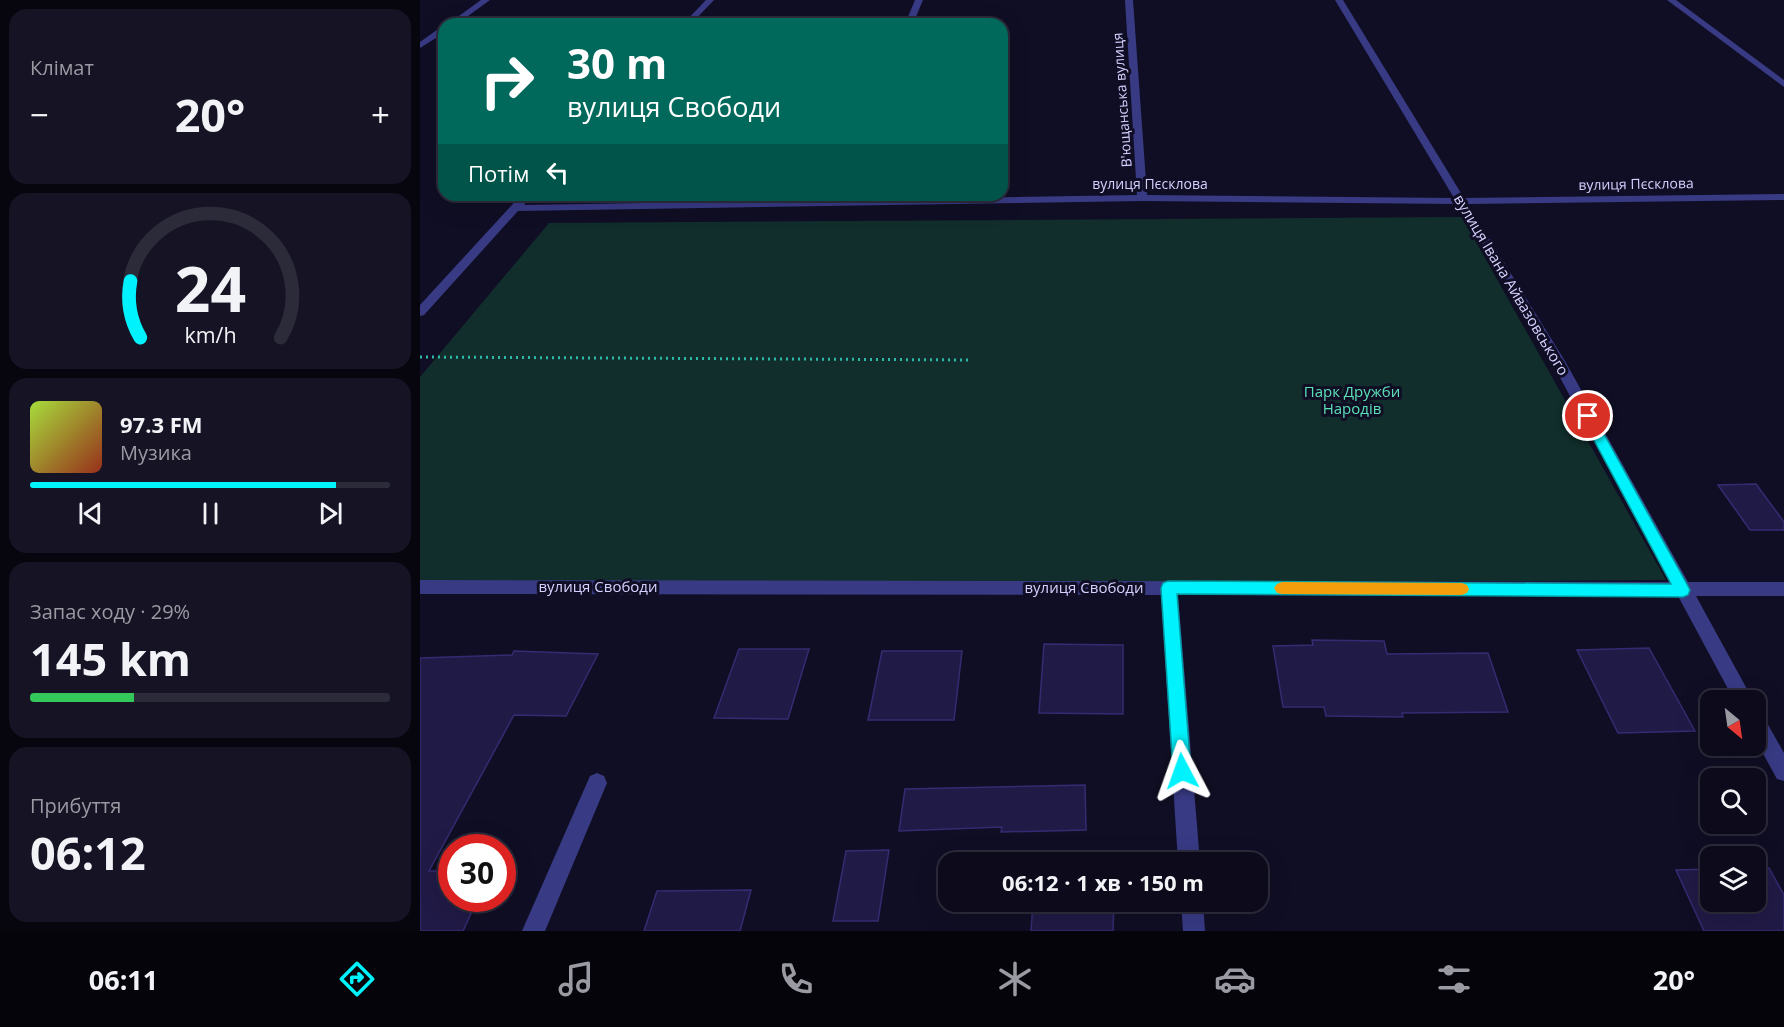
<!DOCTYPE html>
<html lang="uk">
<meta charset="utf-8">
<style>
body{margin:0;font-family:"Open Sans",sans-serif;background:#151324;color:#f1f3f6;height:100vh;display:flex;flex-direction:column;font-size:22px;white-space:nowrap}
*{box-sizing:border-box;margin:0}
p{font-size:20px;color:#9a9aa3}
.icon{flex:none;width:33px;height:33px;fill:none;stroke:currentColor;stroke-width:2;stroke-linecap:round;stroke-linejoin:round}
.map{position:relative;flex:1;overflow:hidden}
.side{display:flex;flex-direction:column;gap:9px;padding:9px;background:#07060f;width:420px}
.side>*{flex:none}
.hud{position:absolute;left:18px;top:18px;width:570px;height:183px;border-radius:18px;box-shadow:0 6px 24px #0002,0 0 0 2px #2c2b3a;background:#00695c;color:#fff;overflow:hidden}
.needle{width:39px;rotate:151deg}
.buttons{position:absolute;left:1280px;top:690px;display:grid;gap:12px}
.buttons a{display:grid;place-items:center;width:66px;height:66px;border-radius:12px;background:#0c0a1b;box-shadow:0 6px 24px #0002,0 0 0 2px #2c2b3a;font-size:30px}
.speed{position:absolute;left:18px;top:834px;display:flex;gap:12px;font-size:30px;font-weight:700;text-align:center}
.speed>*{display:grid;place-content:center;width:78px;height:78px;border-radius:50%;background:#0c0a1b;box-shadow:0 6px 24px #0002,0 0 0 2px #2c2b3a;line-height:1}
.speed .limit{border:9px solid #d22;background:#fff;color:#111}
.pin{position:absolute;display:grid;place-items:center;width:51px;height:51px;color:#fff;margin:-26px;border:3px solid #fff;border-radius:50%;box-shadow:0 2px 6px #0007}
.me{position:absolute;width:66px;margin:-33px;rotate:356deg;stroke-linejoin:round;filter:drop-shadow(0 0 4px #0008)}
.turn{display:flex;align-items:center;gap:21px;height:126px;padding:0 30px;font-size:27px}
.turn .icon{width:78px;height:78px;stroke-width:2.5}
.turn b{display:block;font-size:42px;line-height:51px}
.then{display:flex;align-items:center;height:57px;padding:0 30px;background:#0003;gap:12px;font-size:22px}
.big{font-size:45px;font-weight:700;line-height:1.1}
.side .widget{flex:1;display:flex;flex-direction:column;justify-content:center;gap:9px;min-width:0;padding:0 21px;border-radius:18px;background:#151324}
.side .dial{align-items:center;gap:0}
.dial svg{height:156px;overflow:visible;fill:none;stroke:#2c2b3a;stroke-width:7;stroke-linecap:round;text-anchor:middle}
.dial text{fill:#f1f3f6;stroke:none}
.song{display:flex;align-items:center;gap:18px}
.cover{width:72px;height:72px;border-radius:9px;background:linear-gradient(135deg,hsl(80 70% 55%),hsl(10 70% 35%))}
.played{height:6px;border-radius:3px;background:linear-gradient(90deg,#00f2fc 85%,#2c2b3a 85%)}
.keys{display:flex;justify-content:space-around;direction:ltr}
.heat{display:flex;justify-content:space-between;align-items:center;font-size:33px;direction:ltr}
.charge{height:9px;border-radius:4px;background:linear-gradient(90deg,#34c759 29%,#2c2b3a 0)}
.trip{position:absolute;left:518px;top:852px;width:330px;height:60px;border-radius:18px;background:#0c0a1b;box-shadow:0 6px 24px #0002,0 0 0 2px #2c2b3a;font-weight:700;line-height:60px;text-align:center}
.tab-bar{display:flex;height:96px;justify-content:space-around;align-items:center;background:#05040b;color:#9a9aa3}
.tab-bar .icon{width:42px;height:42px}
.tab-bar .current{color:#00f2fc}
.tab-bar b{font-size:27px;color:#f1f3f6}
main{display:flex;flex:1;min-height:0}
.map>svg:first-child{display:block}
.green{fill:#112e2c}
.building{fill:#201a46;stroke:#352b72;stroke-width:1.5}
.lines{fill:none;stroke-linecap:round;stroke-linejoin:round}
.path{stroke:#2db8a7;stroke-width:3;stroke-dasharray:2 4;stroke-linecap:butt}
.minor{fill:#383a84;fill-rule:evenodd}
.route{fill:#00f2fc;stroke:#009da4;stroke-width:1.5}
.slow{fill:#f59e0b}
.labels{text-anchor:middle;stroke-width:6;stroke-linejoin:round;paint-order:stroke}
.far-street-label{font-size:14px;fill:#d4d1ff;stroke:#100e24}
.street-label{font-size:15px;fill:#d4d1ff;stroke:#100e24}
.park-label{font-size:15px;fill:#5be1b8;stroke:#100e24}
</style>
<main>
<section class="side">
<div class="widget"><p>Клімат</p>
<div class="heat"><a>−</a><b class="big">20°</b><a>+</a></div>
</div>
<div class="widget dial"><svg viewBox="0 0 100 80">
<path d="M14 69A42 42 0 1 1 86 69"/>
<path d="M14 69A42 42 0 0 1 9 40" stroke="#00f2fc"/>
<text x="50" y="56" font-size="32" font-weight="700">24</text>
<text x="50" y="72" font-size="11">km/h</text>
</svg></div>
<div class="widget">
<div class="song"><i class="cover"></i><div><b>97.3 FM</b><p>Музика</p></div></div>
<div class="played"></div>
<div class="keys"><svg class="icon" aria-label="previous" viewBox="0 0 24 24"><path d="M18 5L8 12l10 7zM5 5v14"/></svg><svg class="icon" aria-label="pause" viewBox="0 0 24 24"><path d="M8 5v14M16 5v14"/></svg><svg class="icon" aria-label="next" viewBox="0 0 24 24"><path d="M6 5l10 7-10 7zM19 5v14"/></svg></div>
</div>
<div class="widget"><p>Запас ходу · 29%</p><b class="big">145 km</b><div class="charge"></div></div>
<div class="widget"><p>Прибуття</p><b class="big">06:12</b></div>
</section>
<div class="map">
<svg width="1364" height="931" viewBox="0 0 1364 931">
<rect width="100%" height="100%" fill="#100e24"/>
<!-- green -->
<polygon class="green" points="1042,217 1246,580 0,588 0,377 129,223"/>
<!-- building -->
<g class="building">
<polygon points="1336,484 1364,522 1364,530 1330,530 1298,485"/>
<polygon points="892,640 964,641 967,654 1068,653 1088,712 982,713 983,717 906,716 904,707 863,707 853,646 893,645"/>
<polygon points="624,644 703,645 703,714 619,713"/>
<polygon points="1229,648 1275,731 1198,733 1157,650"/>
<polygon points="319,649 389,649 368,719 294,718"/>
<polygon points="94,651 178,654 146,716 94,715 9,871 32,871 32,898 58,898 43,931 0,931 0,658 92,655"/>
<polygon points="462,651 542,651 534,720 448,720"/>
<polygon points="665,785 666,830 581,832 582,827 479,831 485,789"/>
<polygon points="469,850 458,921 413,921 426,851"/>
<polygon points="1335,868 1349,868 1364,895 1364,931 1284,931 1256,870 1290,869 1290,902 1335,902"/>
<polygon points="331,890 320,931 224,931 237,891"/>
<polygon points="613,902 694,902 693,931 611,931"/>
</g>
<g class="lines">
<!-- path -->
<polyline class="path" points="0,357 552,360"/>
<!-- minor -->
<g class="minor">
<polygon points="61,0 70,0 37,24 28,24"/>
<polygon points="286,0 294,0 271,24 263,24"/>
<polygon points="495,0 503,0 493,24 485,24"/>
<polygon points="705,0 713,0 727,195 1034,198 915,0 923,0 1044,198 1364,194 1364,200 1048,204 1145,361 1268,582 1364,582 1364,596 1276,596 1333,700 1314,700 1258,596 758,595 780,862 758,862 741,595 0,594 0,580 1251,582 1131,361 1038,204 722,201 98,211 4,315 0,316 0,305 101,195 112,195 104,205 717,195"/>
<polygon points="1247,0 1256,0 1364,80 1364,87"/>
<polygon points="21,27 24,27 24,33 0,48 0,42"/>
<polygon points="1335,711 1342,714 1364,753 1364,781 1357,779 1335,739"/>
<polygon points="177,773 184,776 187,783 125,931 102,931 170,776"/>
<polygon points="761,902 783,902 785,931 763,931"/>
</g>
</g>
<!-- route -->
<polygon class="route" points="1168,411 1174,416 1268,586 1270,590 1268,595 1263,597 757,594 771,771 769,777 762,779 756,777 753,771 741,588 743,583 748,581 1251,584 1161,416"/>
<!-- slow -->
<polygon class="slow" points="862,582 1042,583 1047,585 1049,589 1047,593 1042,595 862,594 857,593 854,588 857,584"/>
<g class="labels">
<!-- far-street labels -->
<g class="far-street-label">
<text transform="translate(702 100) rotate(-94)" y="5">В'ющанська вулиця</text>
<text x="730" y="189">вулиця Пєсклова</text>
<text transform="translate(1216 184) rotate(-1)" y="5">вулиця Пєсклова</text>
</g>
<!-- street labels -->
<g class="street-label">
<text transform="translate(1091 285) rotate(59)" y="5">вулиця Івана Айвазовського</text>
<text x="178" y="592">вулиця Свободи</text>
<text x="664" y="593">вулиця Свободи</text>
</g>
<!-- park labels -->
<g class="park-label">
<text x="932" y="397">Парк Дружби<tspan x="932" dy="17">Народів</tspan></text>
</g>
</g>
</svg>
<div class="buttons">
<a><svg class="needle" viewBox="-14 -14 28 28"><path d="M0-13l5 13h-10z" fill="#e53935"/><path d="M0 13l5-13h-10z" fill="#9a9aa3"/></svg></a>
<a><svg class="icon" aria-label="search" viewBox="0 0 24 24"><circle cx="10" cy="10" r="6"/><path d="M15 15l6 6"/></svg></a>
<a><svg class="icon" aria-label="layers" viewBox="0 0 24 24"><path d="M12 4l9 5-9 5-9-5zM3 14l9 5 9-5"/></svg></a>
</div>
<div class="speed"><div class="limit">30</div></div>
<div class="pin" style="left:1168px;top:416px;background:#d93025"><svg class="icon" aria-label="arrive" viewBox="0 0 24 24"><path d="M6 21V4h12l-3 4 3 4H6"/></svg></div>
<svg class="me" style="left:762px;top:771px" viewBox="-20 -20 40 40"><path d="M0-17L14 15 0 8-14 15z" fill="#00f2fc" stroke="#fff" stroke-width="4"/></svg>
<div class="trip">06:12 · 1 хв · 150 m</div>
<div class="hud">
<div class="turn"><svg class="icon" aria-label="right" viewBox="0 0 24 24"><path d="M7 20v-9h11M14 6l5 5-5 5"/></svg><div><b>30 m</b>вулиця Свободи</div></div>
<div class="then">Потім<svg class="icon" aria-label="left" viewBox="0 0 24 24"><path d="M17 20v-9H6M10 6l-5 5 5 5"/></svg></div>
</div>
</div>
</main>
<nav class="tab-bar">
<b>06:11</b>
<svg class="icon current" aria-label="directions" viewBox="0 0 24 24"><path d="M12 3l9 9-9 9-9-9zM9 14v-3h6M13 9l2 2-2 2"/></svg>
<svg class="icon" aria-label="music" viewBox="0 0 24 24"><path d="M9 18V5l10-2v13"/><circle cx="6" cy="18" r="3"/><circle cx="16" cy="16" r="3"/></svg>
<svg class="icon" aria-label="phone" viewBox="0 0 24 24"><path d="M5 4h4l2 5-3 2q2 4 5 5l2-3 5 2v4C11 20 4 13 5 4z"/></svg>
<svg class="icon" aria-label="climate" viewBox="0 0 24 24"><path d="M12 3v18M4 7l16 10M4 17L20 7"/></svg>
<svg class="icon" aria-label="car" viewBox="0 0 24 24"><path d="M5 17H2v-5l4-1 3-4h7l3 4 3 1v5h-3M9 17h6M6 11h13"/><circle cx="7" cy="17" r="2"/><circle cx="17" cy="17" r="2"/></svg>
<svg class="icon" aria-label="filters" viewBox="0 0 24 24"><path d="M4 7h16M4 17h16"/><circle cx="9" cy="7" r="2"/><circle cx="15" cy="17" r="2"/></svg>
<b>20°</b>
</nav>
